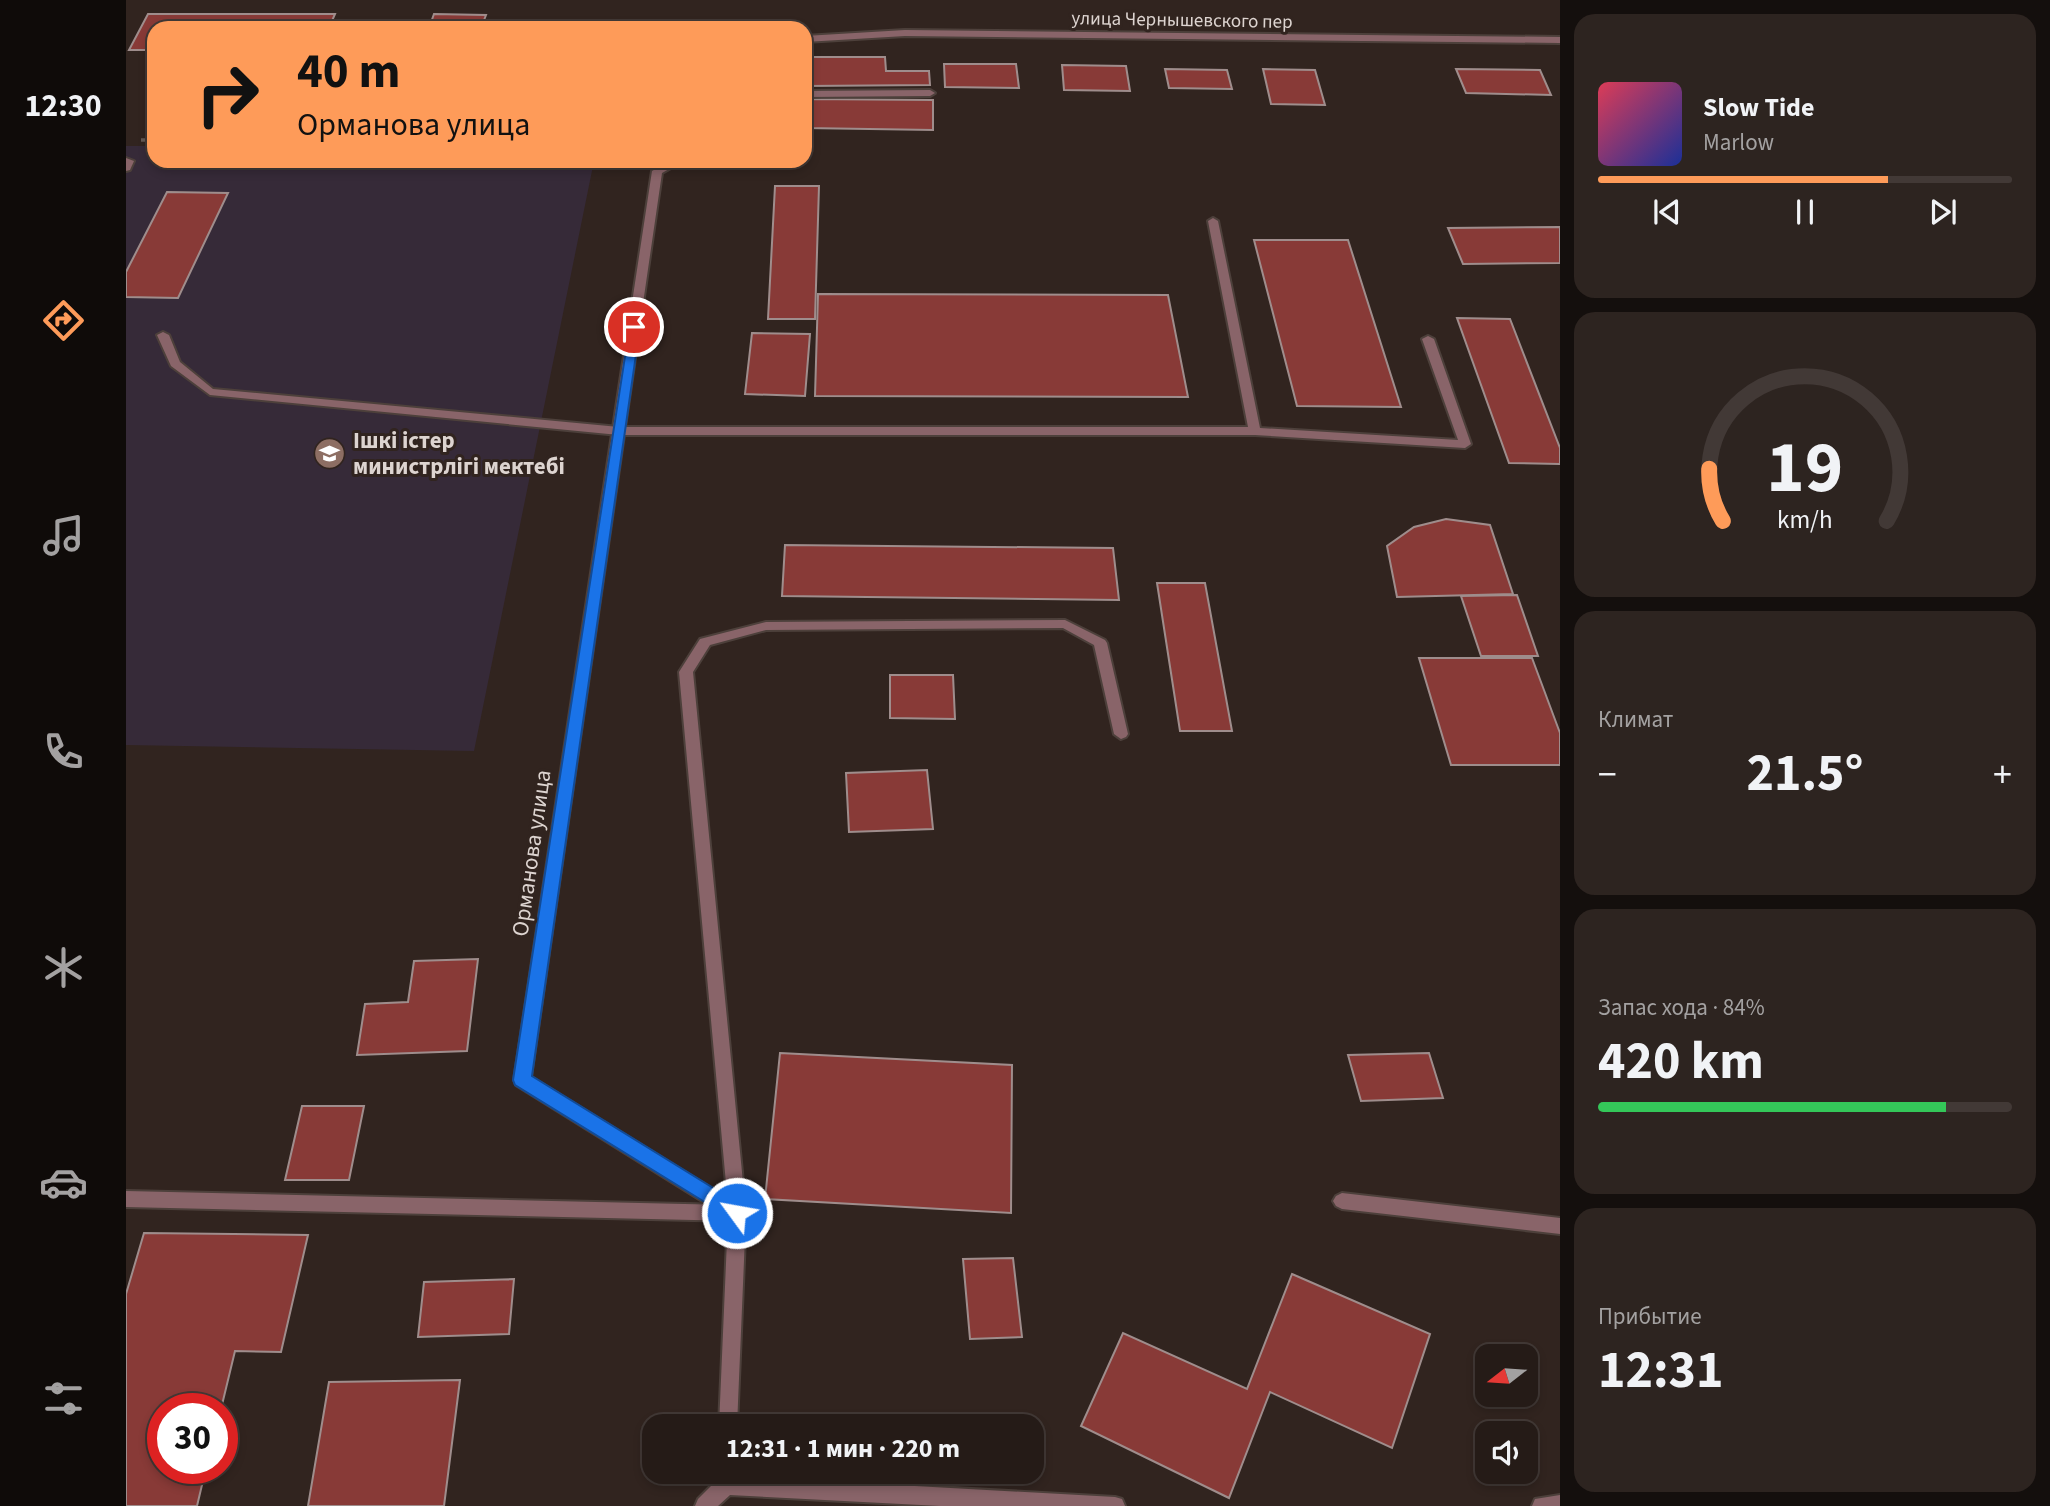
<!DOCTYPE html>
<html lang="ru">
<meta charset="utf-8">
<style>
body{margin:0;font-family:"Source Sans 3",sans-serif;background:#2d2420;color:#f1f3f6;height:100vh;display:flex;flex-direction:column;font-size:26px;white-space:nowrap}
*{box-sizing:border-box;margin:0}
p{font-size:23px;color:#a3a1a1}
.icon{flex:none;width:38px;height:38px;fill:none;stroke:currentColor;stroke-width:2;stroke-linecap:round;stroke-linejoin:round}
.map{position:relative;flex:1;overflow:hidden}
.details{display:flex;flex-direction:column;gap:14px;padding:14px;background:#140f0d;width:490px}
.details>*{flex:none}
.banner{position:absolute;left:21px;top:21px;width:665px;height:147px;border-radius:21px;box-shadow:0 4px 10px #0003,0 0 0 2px #423936;background:#fe9b59;color:#111;overflow:hidden}
.needle{width:46px;rotate:253deg}
.tools{position:absolute;left:1349px;top:1344px;display:grid;gap:14px}
.tools a{display:grid;place-items:center;width:63px;height:63px;border-radius:14px;background:#251b17;box-shadow:0 4px 10px #0003,0 0 0 2px #423936;font-size:35px}
.speed{position:absolute;left:21px;top:1393px;display:flex;gap:14px;font-size:35px;font-weight:700;text-align:center}
.speed>*{display:grid;place-content:center;width:91px;height:91px;border-radius:50%;background:#251b17;box-shadow:0 4px 10px #0003,0 0 0 2px #423936;line-height:1}
.speed .limit{border:10px solid #d22;background:#fff;color:#111}
.pin{position:absolute;display:grid;place-items:center;width:60px;height:60px;color:#fff;margin:-30px;border:4px solid #fff;border-radius:50%;box-shadow:0 2px 7px #0007}
.me{position:absolute;width:77px;margin:-38px;rotate:302deg;stroke-linejoin:round;filter:drop-shadow(0 0 5px #0008)}
.turn{display:flex;align-items:center;gap:24px;height:147px;padding:0 35px;font-size:32px}
.turn .icon{width:91px;height:91px;stroke-width:2.5}
.turn b{display:block;font-size:49px;line-height:60px}
.big{font-size:52px;font-weight:700;line-height:1.1}
.details .card{flex:1;display:flex;flex-direction:column;justify-content:center;gap:10px;min-width:0;padding:0 24px;border-radius:21px;background:#2d2420}
.details .dial{align-items:center;gap:0}
.dial svg{height:182px;overflow:visible;fill:none;stroke:#423936;stroke-width:7;stroke-linecap:round;text-anchor:middle}
.dial text{fill:#f1f3f6;stroke:none}
.song{display:flex;align-items:center;gap:21px}
.cover{width:84px;height:84px;border-radius:10px;background:linear-gradient(135deg,hsl(350 70% 55%),hsl(230 70% 35%))}
.played{height:7px;border-radius:4px;background:linear-gradient(90deg,#fe9b59 70%,#423936 70%)}
.keys{display:flex;justify-content:space-around;direction:ltr}
.heat{display:flex;justify-content:space-between;align-items:center;font-size:38px;direction:ltr}
.charge{height:10px;border-radius:5px;background:linear-gradient(90deg,#34c759 84%,#423936 0)}
.trip{position:absolute;left:516px;top:1414px;width:402px;height:70px;border-radius:21px;background:#251b17;box-shadow:0 4px 10px #0003,0 0 0 2px #423936;font-weight:700;line-height:70px;text-align:center}
main{display:flex;flex:1;min-height:0}
.tab-bar{display:flex;flex-direction:column;width:126px;justify-content:space-around;align-items:center;background:#0f0b09;color:#a3a1a1}
.tab-bar .icon{width:49px;height:49px}
.tab-bar .active{color:#fe9b59}
.tab-bar b{font-size:32px;color:#f1f3f6}
.map>svg:first-child{display:block}
.education{fill:#362a38}
.building{fill:#883a37;stroke:#9f8d8c;stroke-width:2}
.lines{fill:none;stroke-linecap:round;stroke-linejoin:round}
.service-casing{stroke:#4d403b;stroke-width:4}
.minor-casing{stroke:#4d403b;stroke-width:4}
.path{stroke:#655a55;stroke-width:3.5;stroke-dasharray:5 2.5;stroke-linecap:butt}
.service{fill:#896469;fill-rule:evenodd}
.minor{fill:#896469;fill-rule:evenodd}
.route{fill:#1a73e8;stroke:#114b97;stroke-width:2}
.labels{text-anchor:middle;stroke-width:6;stroke-linejoin:round;paint-order:stroke}
.far-street-label{font-size:19px;fill:#ddd4d0;stroke:#31241f}
.poi-label{font-size:23px;font-weight:bold;fill:#ddd4d0;stroke:#31241f;text-anchor:start}
.street-label{font-size:23px;fill:#ddd4d0;stroke:#31241f}
</style>
<main>
<nav class="tab-bar">
<b>12:30</b>
<svg class="icon active" aria-label="directions" viewBox="0 0 24 24"><path d="M12 3l9 9-9 9-9-9zM9 14v-3h6M13 9l2 2-2 2"/></svg>
<svg class="icon" aria-label="music" viewBox="0 0 24 24"><path d="M9 18V5l10-2v13"/><circle cx="6" cy="18" r="3"/><circle cx="16" cy="16" r="3"/></svg>
<svg class="icon" aria-label="phone" viewBox="0 0 24 24"><path d="M5 4h4l2 5-3 2q2 4 5 5l2-3 5 2v4C11 20 4 13 5 4z"/></svg>
<svg class="icon" aria-label="climate" viewBox="0 0 24 24"><path d="M12 3v18M4 7l16 10M4 17L20 7"/></svg>
<svg class="icon" aria-label="car" viewBox="0 0 24 24"><path d="M5 17H2v-5l4-1 3-4h7l3 4 3 1v5h-3M9 17h6M6 11h13"/><circle cx="7" cy="17" r="2"/><circle cx="17" cy="17" r="2"/></svg>
<svg class="icon" aria-label="filters" viewBox="0 0 24 24"><path d="M4 7h16M4 17h16"/><circle cx="9" cy="7" r="2"/><circle cx="15" cy="17" r="2"/></svg>
</nav>
<div class="map">
<svg width="1434" height="1506" viewBox="0 0 1434 1506">
<rect width="100%" height="100%" fill="#31241f"/>
<!-- education -->
<polygon class="education" points="0,146 28,146 28,161 468,161 348,751 0,745"/>
<!-- building -->
<g class="building">
<polygon points="22,14 209,14 203,28 28,28 28,50 3,50"/>
<polygon points="308,14 360,15 355,28 303,28"/>
<polygon points="679,57 759,57 760,71 803,71 804,85 679,86"/>
<polygon points="818,64 890,64 893,88 819,87"/>
<polygon points="936,65 1000,66 1004,91 938,90"/>
<polygon points="1039,69 1101,70 1106,89 1043,88"/>
<polygon points="1137,69 1189,70 1199,105 1145,104"/>
<polygon points="1330,69 1414,70 1425,95 1340,93"/>
<polygon points="679,99 807,100 807,130 679,128"/>
<polygon points="649,186 693,186 689,319 642,319"/>
<polygon points="41,192 102,193 52,298 0,297 0,272"/>
<polygon points="1434,227 1434,263 1337,264 1322,228"/>
<polygon points="1128,240 1222,240 1275,407 1171,406"/>
<polygon points="692,294 1042,295 1062,397 689,396"/>
<polygon points="1331,318 1384,319 1434,448 1434,464 1383,463"/>
<polygon points="626,333 684,334 679,396 619,394"/>
<polygon points="1320,519 1364,525 1387,594 1271,597 1261,546 1288,527"/>
<polygon points="659,545 987,548 993,600 656,596"/>
<polygon points="1031,583 1079,583 1106,731 1054,731"/>
<polygon points="1391,595 1412,656 1355,656 1335,596"/>
<polygon points="1293,658 1406,658 1434,733 1434,765 1325,765"/>
<polygon points="764,675 827,675 829,719 764,718"/>
<polygon points="801,770 807,829 723,832 720,773"/>
<polygon points="352,959 341,1051 231,1055 239,1004 282,1002 288,961"/>
<polygon points="654,1053 886,1065 885,1213 639,1199"/>
<polygon points="1303,1053 1317,1098 1235,1101 1222,1055"/>
<polygon points="176,1106 238,1106 223,1180 159,1180"/>
<polygon points="18,1233 182,1235 155,1352 109,1351 95,1409 37,1409 37,1468 80,1468 71,1506 0,1506 0,1294"/>
<polygon points="887,1258 896,1337 844,1339 837,1259"/>
<polygon points="1166,1274 1304,1334 1266,1448 1144,1392 1103,1498 955,1426 997,1333 1121,1389"/>
<polygon points="388,1279 383,1334 292,1337 298,1282"/>
<polygon points="334,1380 318,1506 182,1506 203,1382"/>
</g>
<g class="lines">
<defs>
<g id="service">
<polygon points="679,91 804,90 809,93 804,96 679,97"/>
<polygon points="37,332 43,335 54,362 87,389 493,427 499,431 493,435 84,395 45,366 31,335"/>
<polygon points="939,620 979,640 981,643 1002,734 1000,737 995,739 988,734 968,645 937,628 640,630 584,645 567,672 620,1213 617,1218 611,1221 0,1207 0,1191 602,1205 553,672 574,639 640,622"/>
<polygon points="1216,1193 1434,1218 1434,1234 1216,1209 1210,1206 1207,1201 1210,1196"/>
</g>
<g id="minor">
<polygon points="779,30 1434,37 1434,43 779,36 679,42 679,36"/>
<polygon points="0,158 8,161 4,170 0,171"/>
<polygon points="544,161 557,161 536,173 499,427 1122,427 1082,221 1087,218 1092,221 1134,428 1332,440 1296,339 1302,336 1308,339 1345,444 1339,448 1129,435 498,435 405,1077 617,1208 620,1213 611,1426 593,1426 602,1217 390,1085 388,1080 526,171"/>
<polygon points="591,1472 609,1472 610,1476 989,1497 996,1499 999,1506 814,1506 604,1495 592,1506 569,1506 572,1499 590,1481"/>
<polygon points="1434,1495 1434,1506 1406,1506 1409,1499"/>
</g>
</defs>
<!-- service casing -->
<use href="#service" class="service-casing"/>
<!-- minor casing -->
<use href="#minor" class="minor-casing"/>
<!-- path -->
<polyline class="path" points="15,140 28,140"/>
<!-- service -->
<use href="#service" class="service"/>
<!-- minor -->
<use href="#minor" class="minor"/>
</g>
<!-- route -->
<polygon class="route" points="504,324 514,327 406,1076 618,1207 621,1213 618,1219 611,1222 389,1085 387,1080"/>
<!-- icons -->
<defs>
<symbol id="school-disc" viewBox="-11 -11 22 22"><circle r="9.5" fill="#8d6e63" stroke="#31241f"/><path d="M0-5L7-2L0 1L-7-2ZM-4 1L0 2.5L4 1V4Q0 6-4 4Z" fill="#fff"/></symbol>
</defs>
<g fill-rule="evenodd">
<use href="#school-disc" x="186" y="436" width="35" height="35"/>
</g>
<g class="labels">
<!-- far-street labels -->
<g class="far-street-label">
<text transform="translate(1056 19) rotate(1)" y="7">улица Чернышевского пер</text>
</g>
<!-- poi labels -->
<g class="poi-label">
<text x="227" y="448">Ішкі істер<tspan x="227" dy="26">министрлігі мектебі</tspan></text>
</g>
<!-- street labels -->
<g class="street-label">
<text transform="translate(405 853) rotate(-82)" y="8">Орманова улица</text>
</g>
</g>
</svg>
<div class="tools">
<a><svg class="needle" viewBox="-14 -14 28 28"><path d="M0-13l5 13h-10z" fill="#e53935"/><path d="M0 13l5-13h-10z" fill="#a3a1a1"/></svg></a>
<a><svg class="icon" aria-label="sound" viewBox="0 0 24 24"><path d="M4 9h4l5-4v14l-5-4H4zM17 9q2 3 0 6"/></svg></a>
</div>
<div class="speed"><div class="limit">30</div></div>
<div class="pin" style="left:508px;top:327px;background:#d93025"><svg class="icon" aria-label="arrive" viewBox="0 0 24 24"><path d="M6 21V4h12l-3 4 3 4H6"/></svg></div>
<svg class="me" style="left:611px;top:1213px" viewBox="-20 -20 40 40"><circle r="17" fill="#1a73e8" stroke="#fff" stroke-width="3"/><path d="M0-11L8 9 0 5-8 9z" fill="#fff"/></svg>
<div class="trip">12:31 · 1 мин · 220 m</div>
<div class="banner">
<div class="turn"><svg class="icon" aria-label="right" viewBox="0 0 24 24"><path d="M7 20v-9h11M14 6l5 5-5 5"/></svg><div><b>40 m</b>Орманова улица</div></div>
</div>
</div>
<section class="details">
<div class="card">
<div class="song"><i class="cover"></i><div><b>Slow Tide</b><p>Marlow</p></div></div>
<div class="played"></div>
<div class="keys"><svg class="icon" aria-label="previous" viewBox="0 0 24 24"><path d="M18 5L8 12l10 7zM5 5v14"/></svg><svg class="icon" aria-label="pause" viewBox="0 0 24 24"><path d="M8 5v14M16 5v14"/></svg><svg class="icon" aria-label="next" viewBox="0 0 24 24"><path d="M6 5l10 7-10 7zM19 5v14"/></svg></div>
</div>
<div class="card dial"><svg viewBox="0 0 100 80">
<path d="M14 69A42 42 0 1 1 86 69"/>
<path d="M14 69A42 42 0 0 1 8 46" stroke="#fe9b59"/>
<text x="50" y="56" font-size="32" font-weight="700">19</text>
<text x="50" y="72" font-size="11">km/h</text>
</svg></div>
<div class="card"><p>Климат</p>
<div class="heat"><a>−</a><b class="big">21.5°</b><a>+</a></div>
</div>
<div class="card"><p>Запас хода · 84%</p><b class="big">420 km</b><div class="charge"></div></div>
<div class="card"><p>Прибытие</p><b class="big">12:31</b></div>
</section>
</main>
